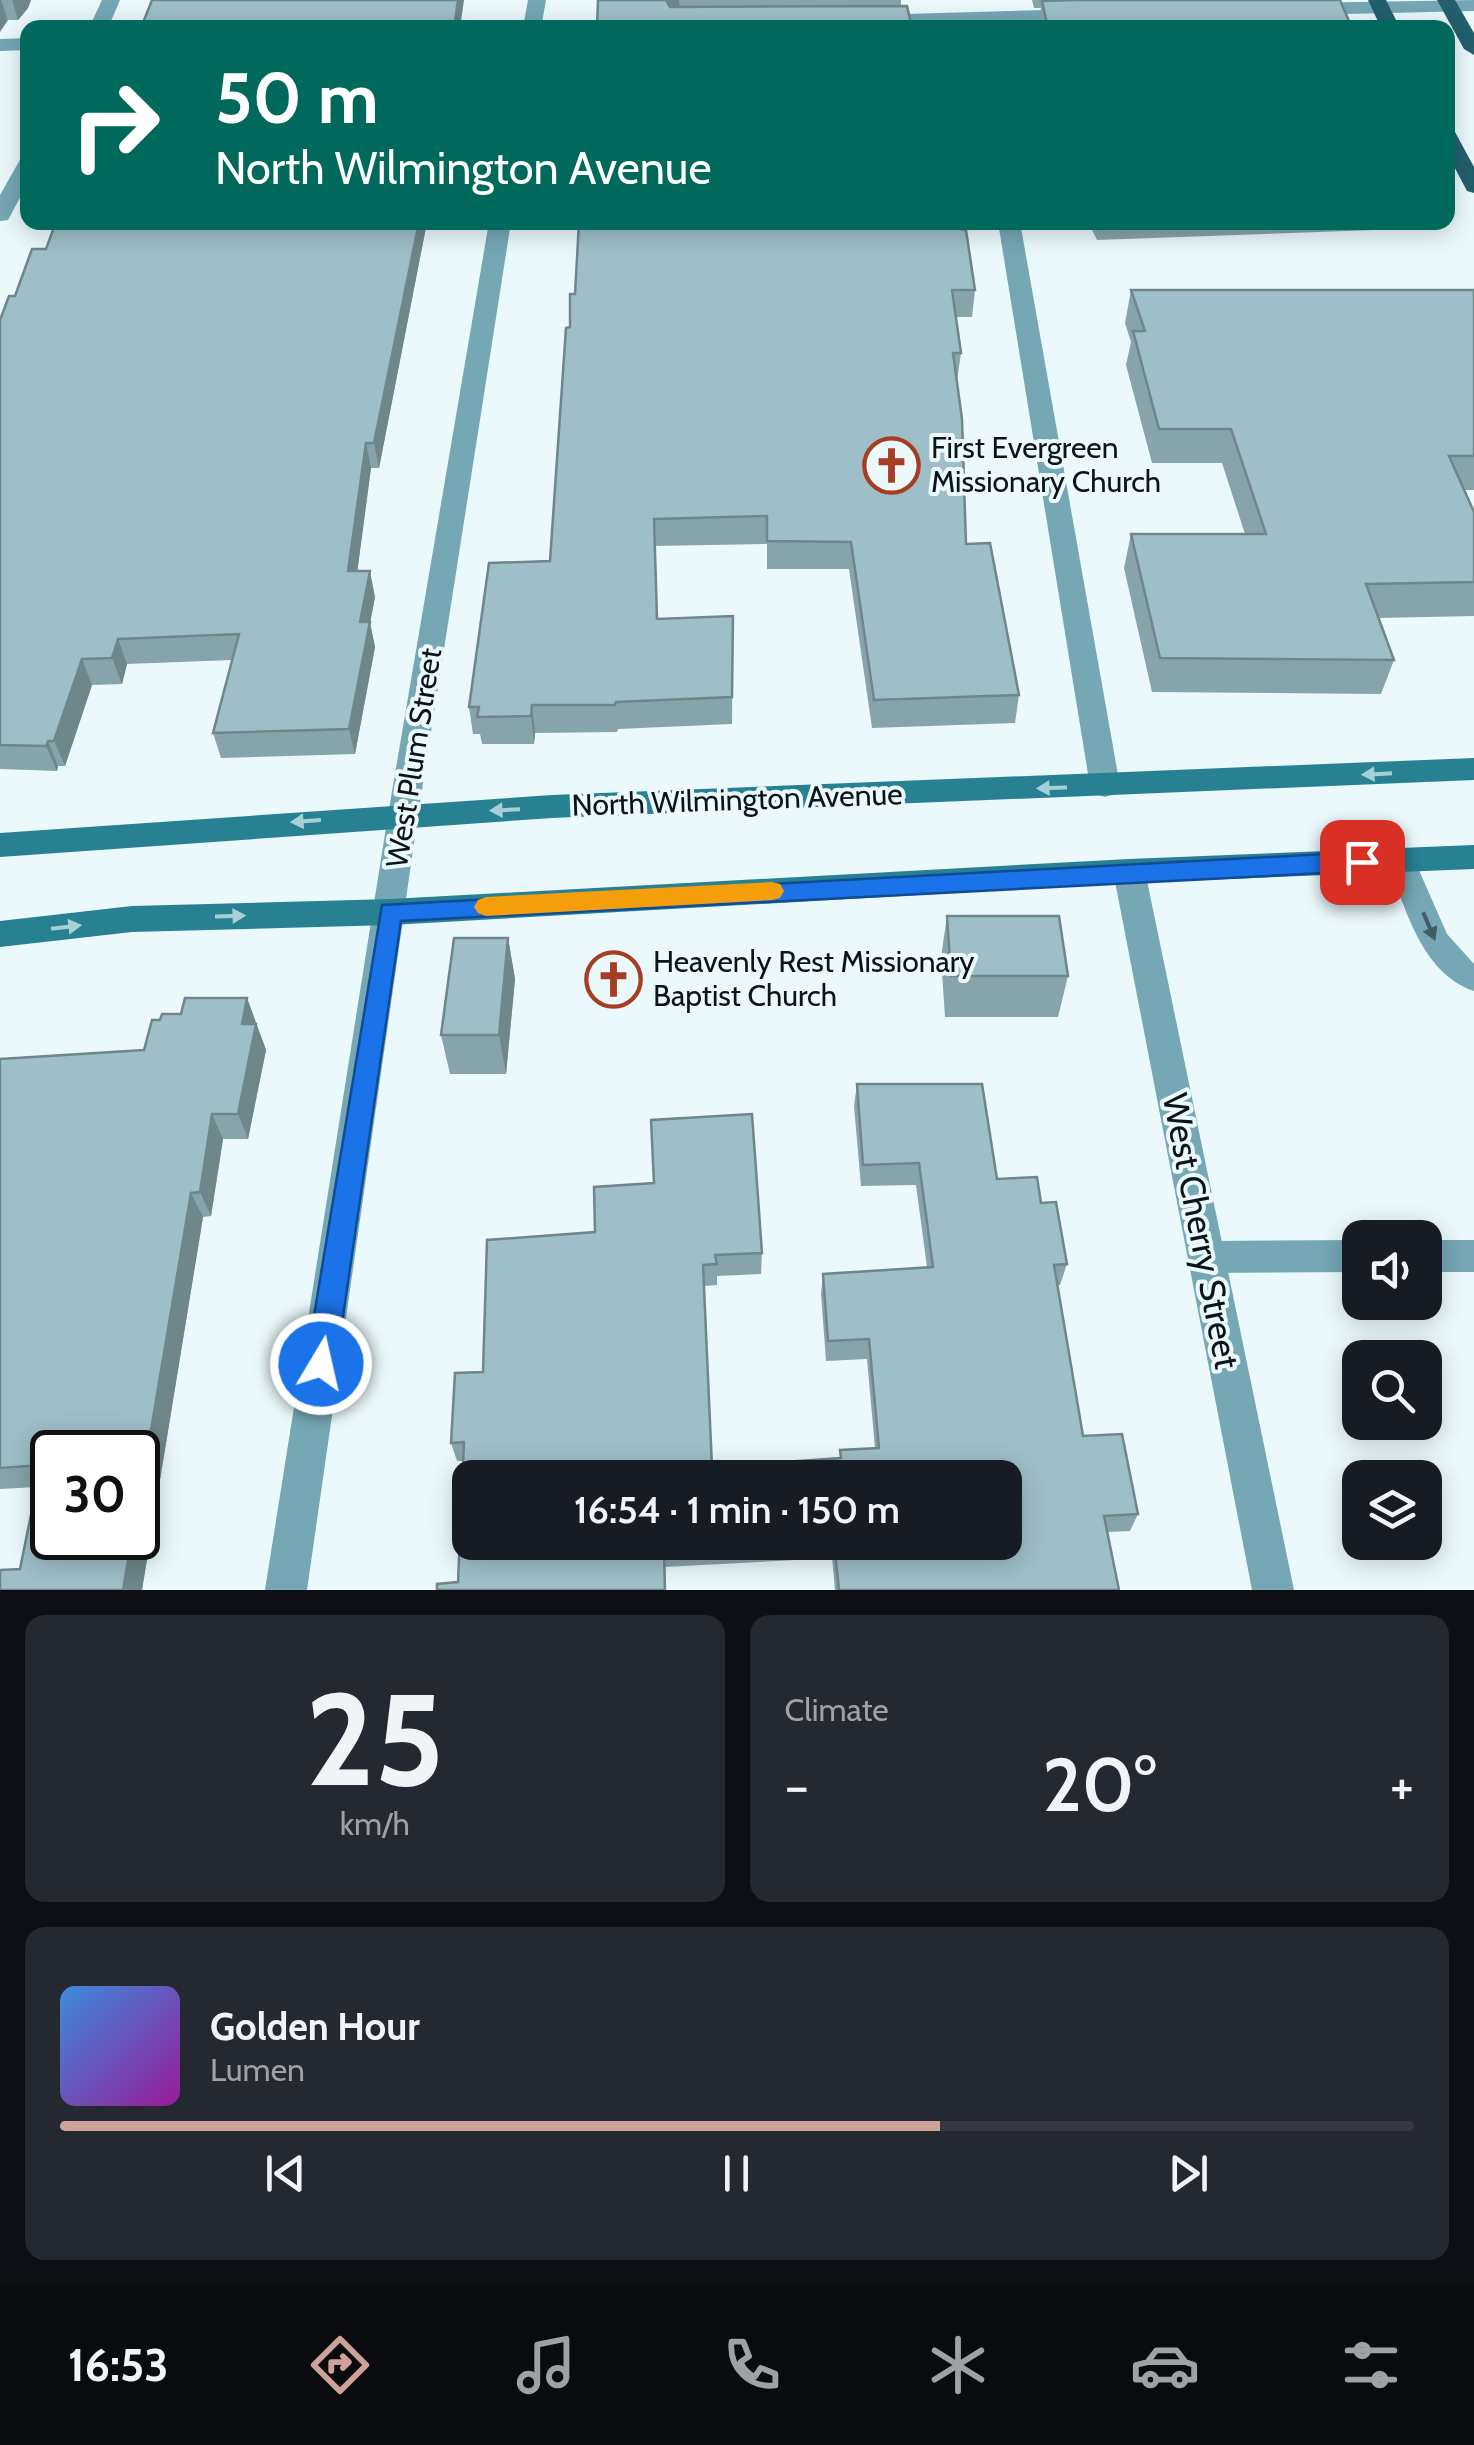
<!DOCTYPE html>
<meta charset="utf-8">
<style>
body{margin:0;font-family:Cabin,sans-serif;background:#242831;color:#f1f3f6;height:100vh;display:flex;flex-direction:column;font-size:38px;white-space:nowrap}
*{box-sizing:border-box;margin:0}
p{font-size:32px;color:#9ea1a6}
.icon{flex:none;width:55px;height:55px;fill:none;stroke:currentColor;stroke-width:2;stroke-linecap:round;stroke-linejoin:round}
.map{position:relative;height:1590px;overflow:hidden}
.details{display:flex;flex-direction:column;gap:25px;padding:25px;background:#0d0f14;flex:1}
.details>*{flex:none}
.hud{position:absolute;left:20px;top:20px;width:1435px;height:210px;border-radius:20px;box-shadow:0 5px 25px #0003;background:#00695c;color:#fff;overflow:hidden}
.controls{position:absolute;left:1342px;top:1220px;display:grid;gap:20px}
.controls a{display:grid;place-items:center;width:100px;height:100px;border-radius:20px;background:#171b24;box-shadow:0 5px 25px #0003;font-size:50px}
.speed{position:absolute;left:30px;top:1430px;display:flex;gap:20px;font-size:50px;font-weight:700;text-align:center}
.speed>*{display:grid;place-content:center;width:130px;height:130px;border-radius:50%;background:#171b24;box-shadow:0 5px 25px #0003;line-height:1}
.speed .limit{border:5px solid #111;border-radius:15px;background:#fff;color:#111}
.pin{position:absolute;display:grid;place-items:center;width:85px;height:85px;color:#fff;margin:-42px;border-radius:20px;box-shadow:0 5px 15px #0006}
.me{position:absolute;width:110px;margin:-55px;rotate:9deg;stroke-linejoin:round;filter:drop-shadow(0 0 8px #0008)}
.turn{display:flex;align-items:center;gap:35px;height:210px;padding:0 30px;font-size:45px}
.turn .icon{width:130px;height:130px;stroke-width:2.5}
.turn b{display:block;font-size:70px;line-height:85px}
.big{font-size:75px;font-weight:600;line-height:1.1}
.details .tile{flex:1;display:flex;flex-direction:column;justify-content:center;gap:15px;min-width:0;padding:0 35px;border-radius:20px;background:#242831}
.details .dial{align-items:center;gap:0}
.dial b{font-size:130px;line-height:1}
.song{display:flex;align-items:center;gap:30px}
.cover{width:120px;height:120px;border-radius:15px;background:linear-gradient(135deg,hsl(210 70% 55%),hsl(300 70% 35%))}
.played{height:10px;border-radius:5px;background:linear-gradient(90deg,#cfa298 65%,#363941 65%)}
.keys{display:flex;justify-content:space-around;direction:ltr}
.heat{display:flex;justify-content:space-between;align-items:center;font-size:55px;direction:ltr}
.details .tiles{flex:1;display:grid;gap:25px;grid-template-columns:1fr 1fr}
.tile:last-child{grid-column:span 2}
.trip{position:absolute;left:452px;top:1460px;width:570px;height:100px;border-radius:20px;background:#171b24;box-shadow:0 5px 25px #0003;font-weight:600;line-height:100px;text-align:center}
.dock{display:flex;height:160px;justify-content:space-around;align-items:center;background:#090b0e;color:#9ea1a6}
.dock .icon{width:70px;height:70px}
.dock .on{color:#cfa298}
.dock b{font-size:45px;color:#f1f3f6}
.map>svg:first-child{display:block}
.lines{fill:none;stroke-linecap:round;stroke-linejoin:round}
.lane{fill:#75a7b4;fill-rule:evenodd}
.street{fill:#75a7b4;fill-rule:evenodd}
.secondary{fill:#288093;fill-rule:evenodd}
.primary{fill:#235f6c;fill-rule:evenodd}
.wall{fill:#88a4ab;fill-rule:evenodd}
.shaded-wall{fill:#6f868b}
.building{fill:#9ebfc7;stroke:#6f868b;stroke-width:2.5}
.oneway{fill:#a7cfd7}
.oneway2{fill:#3f5e66}
.route{fill:#1a73e8;stroke:#114b97;stroke-width:2.5}
.slow{fill:#f59e0b}
.labels{text-anchor:middle;stroke-width:8;stroke-linejoin:round;paint-order:stroke}
.poi-label{font-size:30px;fill:#091518;stroke:#ebf9fc;text-anchor:start}
.street-label{font-size:30px;fill:#091518;stroke:#ebf9fc}
.near-street-label{font-size:35px;fill:#091518;stroke:#ebf9fc}
</style>
<div class="map">
<svg width="1474" height="1590" viewBox="0 0 1474 1590">
<rect width="100%" height="100%" fill="#ebf9fc"/>
<g class="lines">
<!-- lane -->
<g class="lane">
<path d="M1401,849L1411,852L1447,934L1474,964V991C1421,973 1405,907 1387,860L1391,852Z"/>
<polygon points="1360,1240 1360,1272 1207,1273 1195,1268 1190,1257 1195,1246 1207,1241"/>
<rect x="1425" y="1240" width="49" height="32"/>
</g>
<!-- street -->
<g class="street">
<polygon points="102,0 120,0 108,28 89,28"/>
<polygon points="528,0 546,0 541,28 523,28"/>
<polygon points="1474,0 1474,11 1302,15 1293,9 1302,3"/>
<polygon points="1081,9 1090,15 1088,19 872,27 863,21 872,15"/>
<polygon points="28,38 28,50 0,51 0,39"/>
<polygon points="28,156 28,183 8,220 0,221 0,195 21,158"/>
<polygon points="489,222 511,222 418,815 307,1590 265,1590 388,815"/>
<polygon points="998,222 1020,222 1120,786 1116,794 1105,797 1094,794 1090,786"/>
<polygon points="1129,859 1140,862 1145,871 1294,1590 1252,1590 1113,871 1118,862"/>
</g>
<!-- secondary -->
<g class="secondary">
<polygon points="1474,758 1474,780 552,818 0,857 0,833 552,795"/>
<polygon points="1474,845 1474,869 1129,883 391,925 132,932 0,947 0,921 132,906 391,899 1129,859"/>
</g>
<!-- primary -->
<g class="primary">
<polygon points="1368,0 1386,0 1400,28 1381,28"/>
<polygon points="1437,0 1455,0 1474,33 1474,55 1464,49"/>
<polygon points="1448,130 1455,132 1474,167 1474,193 1467,191 1448,155"/>
</g>
</g>
<!-- wall -->
<g class="wall">
<polygon points="0,0 31,0 28,8 18,20 8,20"/>
<polygon points="598,0 901,0 901,6 912,28"/>
<polygon points="1032,0 1340,0 1352,28 1038,28 1041,8 1034,8"/>
<polygon points="427,222 379,468 371,468 357,571 375,597 370,623 375,647 355,754 221,758 213,733 232,660 127,664 122,684 92,685 65,766 58,766 57,771 0,769 0,320 15,296"/>
<polygon points="1081,222 1422,222 1422,224 1403,225 1402,229 1097,240 1090,226 1082,226"/>
<polygon points="945,227 975,290 972,317 956,317 961,353 957,381 966,544 1019,695 1015,723 872,728 849,569 767,569 767,544 655,546 658,619 733,616 732,724 618,729 617,732 535,733 534,744 482,744 480,734 473,734 469,707 550,561 570,327 575,294"/>
<polygon points="1131,290 1474,290 1474,490 1464,490 1474,512 1474,616 1379,618 1394,660 1381,694 1152,692 1124,568 1131,534 1245,534 1222,463 1152,463 1126,365 1131,342 1125,323"/>
<polygon points="947,916 1068,976 1058,1017 945,1017 941,957"/>
<polygon points="508,938 515,979 506,1074 450,1074 441,1035"/>
<polygon points="247,998 266,1050 248,1139 223,1139 211,1216 203,1217 142,1590 0,1590 20,1569 37,1487 0,1489 0,1059 144,1050 160,1020"/>
<path d="M857,1084L997,1179L1041,1203L1067,1264L1060,1285H1058L1083,1436L1138,1514L1130,1531L1108,1532L1119,1590H835L832,1558L665,1567L458,1582L463,1461H457L451,1443L483,1372L487,1240L762,1253L761,1274L717,1276V1285L704,1286L712,1467L840,1458V1450L875,1448L867,1359L826,1361L821,1294L823,1274L927,1267L916,1185L861,1186L854,1106ZM1005,1478V1542H470Z"/>
</g>
<!-- shaded-wall -->
<g class="shaded-wall">
<polygon points="0,0 1,0 8,20 0,32"/>
<polygon points="12,0 31,0 28,8 18,20"/>
<polygon points="458,0 464,0 460,28 454,28"/>
<polygon points="670,0 679,0 680,18 667,2"/>
<polygon points="419,222 427,222 379,468 374,443"/>
<polygon points="366,443 371,468 354,597 348,571"/>
<polygon points="370,571 375,597 370,623 375,647 355,754 349,729 360,622"/>
<polygon points="118,639 127,664 122,684 112,658"/>
<polygon points="82,659 92,685 65,766 54,741"/>
<polygon points="532,705 535,733 534,744 531,716"/>
<polygon points="48,741 58,766 57,771 46,746"/>
<polygon points="508,938 515,979 506,1074 499,1035"/>
<polygon points="247,998 266,1050 248,1139 238,1114 242,1024"/>
<polygon points="212,1114 223,1139 211,1216 200,1192"/>
<polygon points="191,1193 203,1217 142,1590 123,1590 132,1538 138,1538 138,1507"/>
</g>
<!-- building -->
<g class="building">
<polygon points="152,0 458,0 454,28 141,28"/>
<polygon points="598,0 670,0 667,2 670,7 907,6 912,28 597,28"/>
<polygon points="1077,0 1340,0 1352,28 1048,28 1042,1"/>
<polygon points="56,222 419,222 374,443 366,443 348,571 370,571 360,622 370,622 349,729 213,733 239,634 118,639 112,658 82,659 54,741 48,741 46,746 0,745 0,320 9,296 15,296 32,249 46,249"/>
<polygon points="579,222 944,222 945,227 966,230 975,290 952,290 961,353 953,353 962,419 966,544 990,543 1019,695 874,700 851,542 767,541 767,516 654,519 657,619 733,616 732,697 616,702 615,705 532,705 531,716 477,717 479,707 469,707 489,563 550,561 566,328 570,327 570,294 575,294"/>
<polygon points="1131,290 1474,290 1474,456 1449,456 1474,512 1474,582 1366,584 1394,660 1160,658 1131,534 1266,534 1231,429 1159,429 1133,331 1145,331"/>
<polygon points="947,916 1059,916 1068,976 951,976"/>
<polygon points="454,938 508,938 499,1035 441,1035"/>
<polygon points="185,998 247,998 242,1024 256,1024 238,1114 212,1114 200,1192 191,1193 138,1507 138,1452 52,1452 52,1538 132,1538 123,1590 0,1590 0,1570 20,1569 41,1465 0,1468 0,1059 144,1050 152,1020 160,1020 162,1014 181,1014"/>
<polygon points="857,1084 982,1084 997,1179 1037,1177 1041,1203 1056,1202 1067,1264 1054,1265 1083,1436 1122,1434 1138,1514 1104,1516 1119,1590 839,1590 834,1542 1005,1542 1005,1478 470,1478 470,1542 807,1542 664,1551 665,1590 437,1590 437,1584 458,1582 464,1442 451,1443 455,1373 483,1372 487,1240 595,1232 594,1187 654,1183 651,1120 752,1114 762,1253 715,1255 717,1264 703,1265 712,1467 841,1458 840,1450 879,1448 869,1339 828,1341 823,1274 933,1267 919,1163 863,1165"/>
</g>
<!-- one-way arrows -->
<defs><path id="oneway-solid" d="M-6-.8H1V-3.2L6.5 0L1 3.2V.8H-6Z" transform="scale(2.5)"/></defs>
<g class="oneway">
<use href="#oneway-solid" transform="translate(1377 774) rotate(177)"/>
<use href="#oneway-solid" transform="translate(1052 788) rotate(178)"/>
<use href="#oneway-solid" transform="translate(505 810) rotate(177)"/>
<use href="#oneway-solid" transform="translate(306 821) rotate(176)"/>
<use href="#oneway-solid" transform="translate(230 916) rotate(-2)"/>
<use href="#oneway-solid" transform="translate(66 927) rotate(-7)"/>
</g>
<use class="oneway2" href="#oneway-solid" transform="translate(1429 926) rotate(67)"/>
<!-- route -->
<polygon class="route" points="1362,852 1373,862 1362,871 401,921 336,1364 331,1374 321,1378 311,1374 306,1364 382,905"/>
<!-- slow -->
<polygon class="slow" points="772,882 780,884 784,891 780,898 772,900 486,916 478,913 474,907 478,900 486,897"/>
<!-- icons -->
<defs>
<symbol id="church-ring" viewBox="-11 -11 22 22"><circle r="9.5" fill="#ebf9fc" stroke="#a63e24" stroke-width="1.5"/><path d="M-1.2-6h2.4v3.5h3.3v2.4h-3.3V6h-2.4V-.1h-3.3v-2.4h3.3Z" fill="#a63e24"/></symbol>
</defs>
<g fill-rule="evenodd">
<use href="#church-ring" x="860" y="434" width="63" height="63"/>
<use href="#church-ring" x="582" y="948" width="63" height="63"/>
</g>
<g class="labels">
<!-- poi labels -->
<g class="poi-label">
<text x="931" y="458">First Evergreen<tspan x="931" dy="34">Missionary Church</tspan></text>
<text x="653" y="972">Heavenly Rest Missionary<tspan x="653" dy="34">Baptist Church</tspan></text>
</g>
<!-- street labels -->
<g class="street-label">
<text transform="translate(414 758) rotate(-81)" y="10">West Plum Street</text>
<text transform="translate(737 800) rotate(-2)" y="10">North Wilmington Avenue</text>
</g>
<!-- near-street labels -->
<g class="near-street-label">
<text transform="translate(1201 1231) rotate(79)" y="12">West Cherry Street</text>
</g>
</g>
</svg>
<div class="controls">
<a><svg class="icon" aria-label="sound" viewBox="0 0 24 24"><path d="M4 9h4l5-4v14l-5-4H4zM17 9q2 3 0 6"/></svg></a>
<a><svg class="icon" aria-label="search" viewBox="0 0 24 24"><circle cx="10" cy="10" r="6"/><path d="M15 15l6 6"/></svg></a>
<a><svg class="icon" aria-label="layers" viewBox="0 0 24 24"><path d="M12 4l9 5-9 5-9-5zM3 14l9 5 9-5"/></svg></a>
</div>
<div class="speed"><div class="limit">30</div></div>
<div class="pin" style="left:1362px;top:862px;background:#d93025"><svg class="icon" aria-label="arrive" viewBox="0 0 24 24"><path d="M6 21V4h12l-3 4 3 4H6"/></svg></div>
<svg class="me" style="left:321px;top:1364px" viewBox="-20 -20 40 40"><circle r="17" fill="#1a73e8" stroke="#fff" stroke-width="3"/><path d="M0-11L8 9 0 5-8 9z" fill="#fff"/></svg>
<div class="trip">16:54 · 1 min · 150 m</div>
<div class="hud">
<div class="turn"><svg class="icon" aria-label="right" viewBox="0 0 24 24"><path d="M7 20v-9h11M14 6l5 5-5 5"/></svg><div><b>50 m</b>North Wilmington Avenue</div></div>
</div>
</div>
<section class="details">
<div class="tiles">
<div class="tile dial"><b>25</b><p>km/h</p></div>
<div class="tile"><p>Climate</p>
<div class="heat"><a>−</a><b class="big">20°</b><a>+</a></div>
</div>
<div class="tile">
<div class="song"><i class="cover"></i><div><b>Golden Hour</b><p>Lumen</p></div></div>
<div class="played"></div>
<div class="keys"><svg class="icon" aria-label="previous" viewBox="0 0 24 24"><path d="M18 5L8 12l10 7zM5 5v14"/></svg><svg class="icon" aria-label="pause" viewBox="0 0 24 24"><path d="M8 5v14M16 5v14"/></svg><svg class="icon" aria-label="next" viewBox="0 0 24 24"><path d="M6 5l10 7-10 7zM19 5v14"/></svg></div>
</div>
</div>
</section>
<nav class="dock">
<b>16:53</b>
<svg class="icon on" aria-label="directions" viewBox="0 0 24 24"><path d="M12 3l9 9-9 9-9-9zM9 14v-3h6M13 9l2 2-2 2"/></svg>
<svg class="icon" aria-label="music" viewBox="0 0 24 24"><path d="M9 18V5l10-2v13"/><circle cx="6" cy="18" r="3"/><circle cx="16" cy="16" r="3"/></svg>
<svg class="icon" aria-label="phone" viewBox="0 0 24 24"><path d="M5 4h4l2 5-3 2q2 4 5 5l2-3 5 2v4C11 20 4 13 5 4z"/></svg>
<svg class="icon" aria-label="climate" viewBox="0 0 24 24"><path d="M12 3v18M4 7l16 10M4 17L20 7"/></svg>
<svg class="icon" aria-label="car" viewBox="0 0 24 24"><path d="M5 17H2v-5l4-1 3-4h7l3 4 3 1v5h-3M9 17h6M6 11h13"/><circle cx="7" cy="17" r="2"/><circle cx="17" cy="17" r="2"/></svg>
<svg class="icon" aria-label="filters" viewBox="0 0 24 24"><path d="M4 7h16M4 17h16"/><circle cx="9" cy="7" r="2"/><circle cx="15" cy="17" r="2"/></svg>
</nav>
